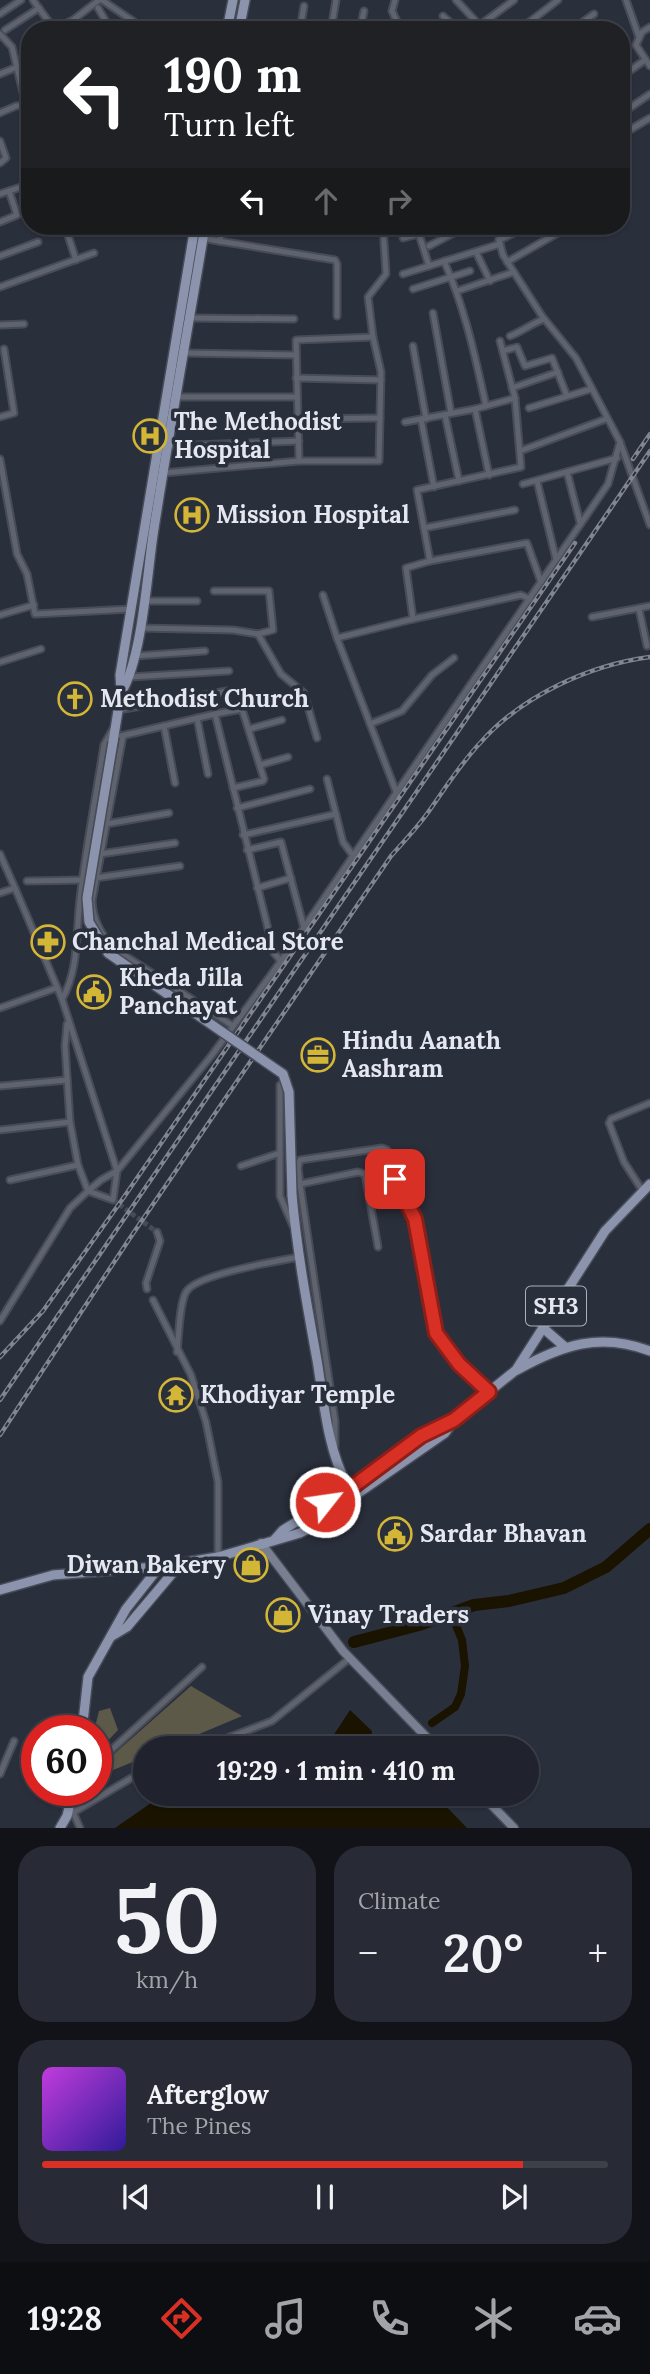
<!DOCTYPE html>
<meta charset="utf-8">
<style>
body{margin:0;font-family:Lora,serif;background:#282b35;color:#f1f3f6;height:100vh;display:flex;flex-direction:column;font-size:26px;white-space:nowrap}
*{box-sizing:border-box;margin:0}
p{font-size:23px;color:#a2a4aa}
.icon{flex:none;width:38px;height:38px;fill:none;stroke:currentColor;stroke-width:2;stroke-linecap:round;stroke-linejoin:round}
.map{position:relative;height:1828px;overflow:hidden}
.side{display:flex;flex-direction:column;gap:18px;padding:18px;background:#121319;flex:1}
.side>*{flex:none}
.banner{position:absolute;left:21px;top:21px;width:609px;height:214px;border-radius:28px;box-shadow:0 2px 5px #0004,0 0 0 2px #3d4049;background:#202124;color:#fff;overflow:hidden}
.speed{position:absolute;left:21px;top:1715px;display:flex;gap:14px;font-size:35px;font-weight:700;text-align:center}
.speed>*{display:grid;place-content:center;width:91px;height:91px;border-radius:50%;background:#20232d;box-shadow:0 2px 5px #0004,0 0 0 2px #3d4049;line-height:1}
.speed .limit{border:10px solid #d22;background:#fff;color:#111}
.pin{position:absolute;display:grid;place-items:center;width:60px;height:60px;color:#fff;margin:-30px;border-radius:14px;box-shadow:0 4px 10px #0006}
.me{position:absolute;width:77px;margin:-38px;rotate:60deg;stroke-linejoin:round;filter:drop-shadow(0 0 5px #0008)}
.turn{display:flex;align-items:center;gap:24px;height:147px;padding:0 28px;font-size:32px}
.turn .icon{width:91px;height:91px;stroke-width:2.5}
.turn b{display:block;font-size:49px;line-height:60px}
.lanes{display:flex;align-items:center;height:66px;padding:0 28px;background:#0003;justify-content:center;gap:35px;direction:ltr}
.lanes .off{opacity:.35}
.big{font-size:52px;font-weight:700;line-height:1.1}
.side .widget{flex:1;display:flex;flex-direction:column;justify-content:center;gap:10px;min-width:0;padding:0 24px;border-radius:28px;background:#282b35}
.side .dial{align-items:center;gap:0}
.dial b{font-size:91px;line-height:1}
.song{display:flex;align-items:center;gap:21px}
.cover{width:84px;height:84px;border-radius:10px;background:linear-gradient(135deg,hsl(290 70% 55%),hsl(250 70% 35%))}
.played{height:7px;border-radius:4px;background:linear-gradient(90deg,#d93025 85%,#3d4049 85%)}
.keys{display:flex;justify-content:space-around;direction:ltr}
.heat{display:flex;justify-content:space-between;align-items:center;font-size:38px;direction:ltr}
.side .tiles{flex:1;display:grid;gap:18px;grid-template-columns:1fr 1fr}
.widget:last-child{grid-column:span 2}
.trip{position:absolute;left:133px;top:1736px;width:406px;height:70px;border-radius:35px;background:#20232d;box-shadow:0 2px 5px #0004,0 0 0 2px #3d4049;font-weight:700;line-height:70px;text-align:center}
.tabs{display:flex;height:112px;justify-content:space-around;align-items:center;background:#0d0e12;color:#a2a4aa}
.tabs .icon{width:49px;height:49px}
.tabs .selected{color:#d93025}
.tabs b{font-size:32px;color:#f1f3f6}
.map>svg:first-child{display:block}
.green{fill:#5d5949}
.water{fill:#191300}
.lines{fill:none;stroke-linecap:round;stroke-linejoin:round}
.canal{stroke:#191300;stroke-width:8}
.river{stroke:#191300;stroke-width:12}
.street-tunnel{stroke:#464b57;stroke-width:5;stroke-dasharray:5 2.5;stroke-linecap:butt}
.street-casing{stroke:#484c59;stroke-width:9}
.secondary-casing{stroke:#484c59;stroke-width:11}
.primary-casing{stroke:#484c59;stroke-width:12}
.street{stroke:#5e636e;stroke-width:5}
.secondary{stroke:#787f91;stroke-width:8}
.primary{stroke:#8b94ac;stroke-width:9}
.rail-casing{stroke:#828691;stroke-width:4.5}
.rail{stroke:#2a2f3c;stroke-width:2;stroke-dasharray:5;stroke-linecap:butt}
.primary-bridge-casing{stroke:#484c59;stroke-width:12;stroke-linecap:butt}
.primary-bridge{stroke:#8b94ac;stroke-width:9}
.route-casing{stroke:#8d1f18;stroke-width:18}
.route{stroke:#d93025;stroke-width:12}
.labels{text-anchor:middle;stroke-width:7;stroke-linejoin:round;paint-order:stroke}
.shield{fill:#2a2f3c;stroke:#acb0ba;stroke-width:2}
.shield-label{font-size:23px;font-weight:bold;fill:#e4e7f0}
.poi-label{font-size:24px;font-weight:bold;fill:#e4e7f0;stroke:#2a2f3c;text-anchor:start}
</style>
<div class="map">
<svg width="650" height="1828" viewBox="0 0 650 1828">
<rect width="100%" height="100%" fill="#2a2f3c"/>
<!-- green -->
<g class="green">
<polygon points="191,1686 242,1716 166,1748 145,1748 145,1757 96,1777 96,1770"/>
<polygon points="110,1708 118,1730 100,1749 96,1747 96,1731 94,1731 99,1711"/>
</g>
<!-- water -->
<g class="water">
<polygon points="350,1710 372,1731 371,1740 377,1748 307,1748 333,1736"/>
<polygon points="164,1794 434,1794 467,1828 115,1828"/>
</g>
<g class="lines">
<!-- canal -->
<g class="canal">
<polyline points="432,1723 455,1707 461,1694 465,1666 462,1640 451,1613"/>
<polyline points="405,1748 411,1741"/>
</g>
<!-- river -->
<polyline class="river" points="354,1642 419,1625 474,1605 509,1601 564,1588 606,1567 650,1529"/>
<!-- street-tunnel -->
<polyline class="street-tunnel" points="113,1200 157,1232"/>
<defs>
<g id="street">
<polyline points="33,0 54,29 73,20 99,0"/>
<polyline points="102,0 146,30"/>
<polyline points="395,0 392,11 401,30"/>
<polyline points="456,0 484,30"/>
<polyline points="626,0 639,37"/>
<polyline points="98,8 111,30"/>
<polyline points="0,14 21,0"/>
<polyline points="443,16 453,25 454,30"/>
<polyline points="77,23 81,30"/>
<polyline points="480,25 514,0"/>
<polyline points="650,27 642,32 636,45 650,66"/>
<polyline points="5,30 39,8"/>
<polyline points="199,30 228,22"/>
<polyline points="300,30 304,6"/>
<polyline points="331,30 336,0"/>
<polyline points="360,30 364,11"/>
<polyline points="519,30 558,0"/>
<polyline points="572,30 594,14"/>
<polyline points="0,34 12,47 26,105"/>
<polyline points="0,74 17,67"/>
<polyline points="621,77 645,60"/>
<polyline points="28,89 30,88"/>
<polyline points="0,113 16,106 27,105"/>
<polyline points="621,114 650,94"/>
<polyline points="28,130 30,130"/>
<polyline points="621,135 650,118"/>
<polyline points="0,141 6,158 0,163"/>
<polyline points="25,156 30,156"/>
<polyline points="0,194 24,186"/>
<polyline points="0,222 17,215 9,191"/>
<polyline points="65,226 76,260"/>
<polyline points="500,226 499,240 503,255 542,316 576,358 620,442 650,525"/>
<polyline points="303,230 304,226"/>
<polyline points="203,238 219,241 225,226"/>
<polyline points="403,238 419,234 429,266"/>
<polyline points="499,240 530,226"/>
<polyline points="219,241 335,260 337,264 337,316"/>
<polyline points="429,246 467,226"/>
<polyline points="476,252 490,281"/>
<polyline points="0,256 38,242"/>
<path d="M444,261C465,308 475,356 486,406"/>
<polyline points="507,262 563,230"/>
<polyline points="403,274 500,244"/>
<polyline points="0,287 94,253"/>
<polyline points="413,289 470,271"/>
<polyline points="457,291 514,272"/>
<polyline points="433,313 451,413"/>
<polyline points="190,318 294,319"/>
<polyline points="0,325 24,324"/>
<path d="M510,336C523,331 531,324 544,319"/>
<polyline points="413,346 426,419"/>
<polyline points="503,351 517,347 525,366 552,358 567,396"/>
<polyline points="184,353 296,355"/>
<polyline points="296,378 381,380"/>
<polyline points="512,388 558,372"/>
<polyline points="176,397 296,397"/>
<polyline points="529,408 591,389"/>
<polyline points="475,409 489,475"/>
<polyline points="445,415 459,481"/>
<polyline points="0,417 14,413 4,349"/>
<polyline points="297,419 380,418"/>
<polyline points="421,419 434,487"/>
<polyline points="405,422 475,409 515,398"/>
<polyline points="168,446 299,441"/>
<polyline points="520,451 606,419"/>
<polyline points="0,459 17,554 27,574 35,614 131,609"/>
<polyline points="299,461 296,340 373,337"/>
<polyline points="567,472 580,522"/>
<polyline points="163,473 299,461 379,461 381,372 373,337 368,297 386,274 383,226"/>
<polyline points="537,481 556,559"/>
<polyline points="523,484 617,458"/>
<polyline points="424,528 515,510"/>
<polyline points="430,561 527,543 541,582"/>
<polyline points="323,595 337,638"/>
<polyline points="144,601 197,601"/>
<polyline points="639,609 647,646"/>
<polyline points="0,615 34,605"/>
<polyline points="592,617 650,606"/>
<polyline points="413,619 521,595 530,599"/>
<polyline points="140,628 233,630 258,634 273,630 269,591 214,591"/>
<polyline points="258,634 281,674 304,693 317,738"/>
<polyline points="135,656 205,651"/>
<polyline points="0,662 41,649"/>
<polyline points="130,677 229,671"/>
<polyline points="118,710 227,691"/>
<polyline points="215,714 242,709 264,779 263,781 233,788"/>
<polyline points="197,718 208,774"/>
<polyline points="370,724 402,711 432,675 454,658"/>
<polyline points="164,726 175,783"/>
<polyline points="249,729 282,720"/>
<polyline points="121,736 215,714 274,953 281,961"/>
<path d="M123,736L92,901C93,921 103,939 118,951L233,1026"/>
<polyline points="260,765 288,757"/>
<polyline points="327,779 343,842 354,857"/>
<polyline points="397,794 337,638 413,619 406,568 430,561 417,490 521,467 515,398 500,341"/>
<polyline points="237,808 310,789"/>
<polyline points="106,824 169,813"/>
<polyline points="243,835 336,814"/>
<polyline points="247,850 281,842 304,928"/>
<polyline points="0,854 15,888"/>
<polyline points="100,854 175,843"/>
<polyline points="95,878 180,866"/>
<polyline points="27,881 83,880"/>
<polyline points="257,888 291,878"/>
<polyline points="0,893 15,888 62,999 117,1171"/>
<path d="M62,999C79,971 76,931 80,899C86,847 96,796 104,745L113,729"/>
<polyline points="0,1008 56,988"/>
<polyline points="280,1085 280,1196 293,1226"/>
<polyline points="0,1086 67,1080"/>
<polyline points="70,1122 78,1165 88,1191 101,1180 117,1171 212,1055 281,961 608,484 620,442"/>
<polyline points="0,1130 70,1122 65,1046 67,1024"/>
<polyline points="241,1166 280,1153"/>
<polyline points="10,1180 78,1165"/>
<polyline points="300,1184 358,1172 365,1174 378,1247"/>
<polyline points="642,1190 624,1162 609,1123 611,1119 650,1103"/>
<polyline points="147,1289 146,1283 160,1241 157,1232"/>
<polyline points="153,1300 191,1375 206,1422 218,1482 218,1557"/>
<polyline points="0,1321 70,1208 88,1191 113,1200 117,1171"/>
<path d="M177,1352C179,1336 179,1305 186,1292C196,1274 278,1261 299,1257"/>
<polyline points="335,1446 335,1421 300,1184 298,1168 300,1160 382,1148 387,1150 395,1179 415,1219 436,1333 459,1364 489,1392"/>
<polyline points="201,1748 272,1721 350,1658"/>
<polyline points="96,1764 202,1667"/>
<polyline points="0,1774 14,1741"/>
<polyline points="73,1812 80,1828"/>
<polyline points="67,1816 145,1770"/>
</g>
<g id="secondary">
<polyline points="261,1543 343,1651 437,1748"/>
<polyline points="481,1794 514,1828"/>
</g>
<g id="primary">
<polyline points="227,30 233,0"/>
<polyline points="239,30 245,0"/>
<path d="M122,691C142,657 147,576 153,535C169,432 188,329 205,226"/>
<polyline points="113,742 121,692 120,675 195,226"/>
<path d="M292,1195C297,1251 307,1305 317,1360C324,1402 327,1447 347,1485"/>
<polyline points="543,1328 565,1347"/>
<path d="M517,1370C562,1345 600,1332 650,1351"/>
<polyline points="338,1471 338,1499 341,1502 349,1502"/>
<polyline points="351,1487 421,1436 454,1420"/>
<polyline points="354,1496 445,1433 454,1420 516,1370 605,1231 650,1184"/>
<polyline points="275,1539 283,1530 314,1511 336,1493"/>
<polyline points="0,1590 53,1575 156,1567 218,1557 300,1533 320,1523 346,1503"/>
<polyline points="112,1636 127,1627 181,1563"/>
<polyline points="82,1731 88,1677 126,1609 160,1566"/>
<polyline points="60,1828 67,1816 73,1790"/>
</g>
</defs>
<!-- street casing -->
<use href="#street" class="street-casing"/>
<!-- secondary casing -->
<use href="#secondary" class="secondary-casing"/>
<!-- primary casing -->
<use href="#primary" class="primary-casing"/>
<!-- street -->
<use href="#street" class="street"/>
<!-- secondary -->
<use href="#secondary" class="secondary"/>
<!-- primary -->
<use href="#primary" class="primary"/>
<defs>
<g id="rail">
<polyline points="633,459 650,434"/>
<polyline points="0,1357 43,1311 124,1197 575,543"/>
<polyline points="0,1400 650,451"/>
<path d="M0,1435L130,1238L391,856C404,841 418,827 429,811C446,787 461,763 481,742C522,696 589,665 650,657"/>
</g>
</defs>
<!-- rail casing -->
<use href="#rail" class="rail-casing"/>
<!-- rail -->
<use href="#rail" class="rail"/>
<defs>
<polyline id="primary-bridge" points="113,742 87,898 89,922 108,953 283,1074 289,1092 292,1195"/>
</defs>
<!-- primary-bridge casing -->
<use href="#primary-bridge" class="primary-bridge-casing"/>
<!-- primary-bridge -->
<use href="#primary-bridge" class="primary-bridge"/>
</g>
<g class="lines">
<defs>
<path id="route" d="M325,1502C334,1495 340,1482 351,1488L421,1436L454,1420L489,1392L459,1364L436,1333L415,1219L395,1179"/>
</defs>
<!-- route casing -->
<use href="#route" class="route-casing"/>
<!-- route -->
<use href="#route" class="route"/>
</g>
<!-- icons -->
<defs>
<symbol id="hospital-ring" viewBox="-11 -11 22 22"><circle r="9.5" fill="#2a2f3c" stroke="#d3b635" stroke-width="1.5"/><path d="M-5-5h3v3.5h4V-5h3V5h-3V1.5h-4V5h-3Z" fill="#d3b635"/></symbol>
<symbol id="church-ring" viewBox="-11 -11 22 22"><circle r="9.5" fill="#2a2f3c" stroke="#d3b635" stroke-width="1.5"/><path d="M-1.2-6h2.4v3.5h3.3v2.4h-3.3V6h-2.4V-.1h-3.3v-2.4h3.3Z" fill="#d3b635"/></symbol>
<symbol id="pharmacy-ring" viewBox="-11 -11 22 22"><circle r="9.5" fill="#2a2f3c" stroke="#d3b635" stroke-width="1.5"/><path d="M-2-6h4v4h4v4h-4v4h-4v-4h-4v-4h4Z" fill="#d3b635"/></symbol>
<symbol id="civic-ring" viewBox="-11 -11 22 22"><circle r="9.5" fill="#2a2f3c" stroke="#d3b635" stroke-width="1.5"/><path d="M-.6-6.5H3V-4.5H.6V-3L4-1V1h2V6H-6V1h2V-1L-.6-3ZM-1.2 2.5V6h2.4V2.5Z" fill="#d3b635"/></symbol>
<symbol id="office-ring" viewBox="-11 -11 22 22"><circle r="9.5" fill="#2a2f3c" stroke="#d3b635" stroke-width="1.5"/><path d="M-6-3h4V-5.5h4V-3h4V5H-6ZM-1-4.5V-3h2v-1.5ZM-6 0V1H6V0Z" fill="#d3b635"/></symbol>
<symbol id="temple-ring" viewBox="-11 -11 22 22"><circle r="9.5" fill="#2a2f3c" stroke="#d3b635" stroke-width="1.5"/><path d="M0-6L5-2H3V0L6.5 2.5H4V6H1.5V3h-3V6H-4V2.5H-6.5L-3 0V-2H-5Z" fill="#d3b635"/></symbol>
<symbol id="shop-ring" viewBox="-11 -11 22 22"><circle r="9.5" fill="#2a2f3c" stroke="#d3b635" stroke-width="1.5"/><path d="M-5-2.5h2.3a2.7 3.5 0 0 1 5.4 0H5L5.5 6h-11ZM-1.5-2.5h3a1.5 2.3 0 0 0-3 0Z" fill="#d3b635"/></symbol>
</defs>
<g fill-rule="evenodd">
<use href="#hospital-ring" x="131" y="417" width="38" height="38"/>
<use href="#hospital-ring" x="173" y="496" width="38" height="38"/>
<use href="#church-ring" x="56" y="680" width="38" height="38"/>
<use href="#pharmacy-ring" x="29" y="923" width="38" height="38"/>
<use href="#civic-ring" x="75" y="973" width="38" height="38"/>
<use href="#office-ring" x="299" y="1036" width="38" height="38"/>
<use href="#temple-ring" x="157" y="1376" width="38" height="38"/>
<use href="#civic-ring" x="376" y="1515" width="38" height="38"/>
<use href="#shop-ring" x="232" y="1546" width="38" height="38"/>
<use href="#shop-ring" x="264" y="1596" width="38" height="38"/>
</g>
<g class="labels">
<!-- shield labels -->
<rect class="shield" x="526" y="1286.5" width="60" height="39" rx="5"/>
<g class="shield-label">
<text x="556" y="1314">SH3</text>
</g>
<!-- poi labels -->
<g class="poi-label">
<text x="174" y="430">The Methodist<tspan x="174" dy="28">Hospital</tspan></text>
<text x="216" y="523">Mission Hospital</text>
<text x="100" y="707">Methodist Church</text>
<text x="72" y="950">Chanchal Medical Store</text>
<text x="119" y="986">Kheda Jilla<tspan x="119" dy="28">Panchayat</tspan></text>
<text x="342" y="1049">Hindu Aanath<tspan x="342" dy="28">Aashram</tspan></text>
<text x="200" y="1403">Khodiyar Temple</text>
<text x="420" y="1542">Sardar Bhavan</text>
<text x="226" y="1573" text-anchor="end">Diwan Bakery</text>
<text x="308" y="1623">Vinay Traders</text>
</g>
</g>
</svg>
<div class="speed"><div class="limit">60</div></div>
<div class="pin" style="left:395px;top:1179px;background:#d93025"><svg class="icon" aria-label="arrive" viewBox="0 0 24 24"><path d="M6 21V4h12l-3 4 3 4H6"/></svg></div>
<svg class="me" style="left:325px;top:1502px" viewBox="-20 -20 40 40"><circle r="17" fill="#d93025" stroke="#fff" stroke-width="3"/><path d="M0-11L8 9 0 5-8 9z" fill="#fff"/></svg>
<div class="trip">19:29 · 1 min · 410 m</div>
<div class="banner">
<div class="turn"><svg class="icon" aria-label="left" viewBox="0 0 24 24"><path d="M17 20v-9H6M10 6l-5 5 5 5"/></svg><div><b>190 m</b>Turn left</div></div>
<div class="lanes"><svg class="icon" aria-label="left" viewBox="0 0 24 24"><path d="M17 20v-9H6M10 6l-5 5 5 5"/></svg><svg class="icon off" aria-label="ahead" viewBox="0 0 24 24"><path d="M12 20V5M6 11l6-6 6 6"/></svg><svg class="icon off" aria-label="right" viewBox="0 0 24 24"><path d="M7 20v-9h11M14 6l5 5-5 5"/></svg></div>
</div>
</div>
<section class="side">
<div class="tiles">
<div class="widget dial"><b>50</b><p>km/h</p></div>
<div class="widget"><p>Climate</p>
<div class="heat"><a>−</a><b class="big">20°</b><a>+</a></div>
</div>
<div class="widget">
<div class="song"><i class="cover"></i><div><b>Afterglow</b><p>The Pines</p></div></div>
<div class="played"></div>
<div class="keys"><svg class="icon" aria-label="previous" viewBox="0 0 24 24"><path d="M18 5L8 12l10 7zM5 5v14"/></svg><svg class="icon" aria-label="pause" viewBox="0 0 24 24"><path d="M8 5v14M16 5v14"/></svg><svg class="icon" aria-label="next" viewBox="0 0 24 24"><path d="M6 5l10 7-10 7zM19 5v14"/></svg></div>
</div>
</div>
</section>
<nav class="tabs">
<b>19:28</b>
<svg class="icon selected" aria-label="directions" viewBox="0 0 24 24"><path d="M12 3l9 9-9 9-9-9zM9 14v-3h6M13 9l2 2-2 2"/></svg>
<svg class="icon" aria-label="music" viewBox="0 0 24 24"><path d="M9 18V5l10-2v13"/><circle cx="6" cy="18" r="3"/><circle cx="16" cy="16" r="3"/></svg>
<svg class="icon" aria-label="phone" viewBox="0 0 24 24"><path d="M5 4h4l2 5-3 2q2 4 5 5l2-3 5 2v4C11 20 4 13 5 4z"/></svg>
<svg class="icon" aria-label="climate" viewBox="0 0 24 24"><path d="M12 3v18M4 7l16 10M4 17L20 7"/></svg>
<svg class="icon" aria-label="car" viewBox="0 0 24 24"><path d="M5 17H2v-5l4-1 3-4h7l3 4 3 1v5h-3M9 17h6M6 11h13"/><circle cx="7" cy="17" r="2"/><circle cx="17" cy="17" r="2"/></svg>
</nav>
